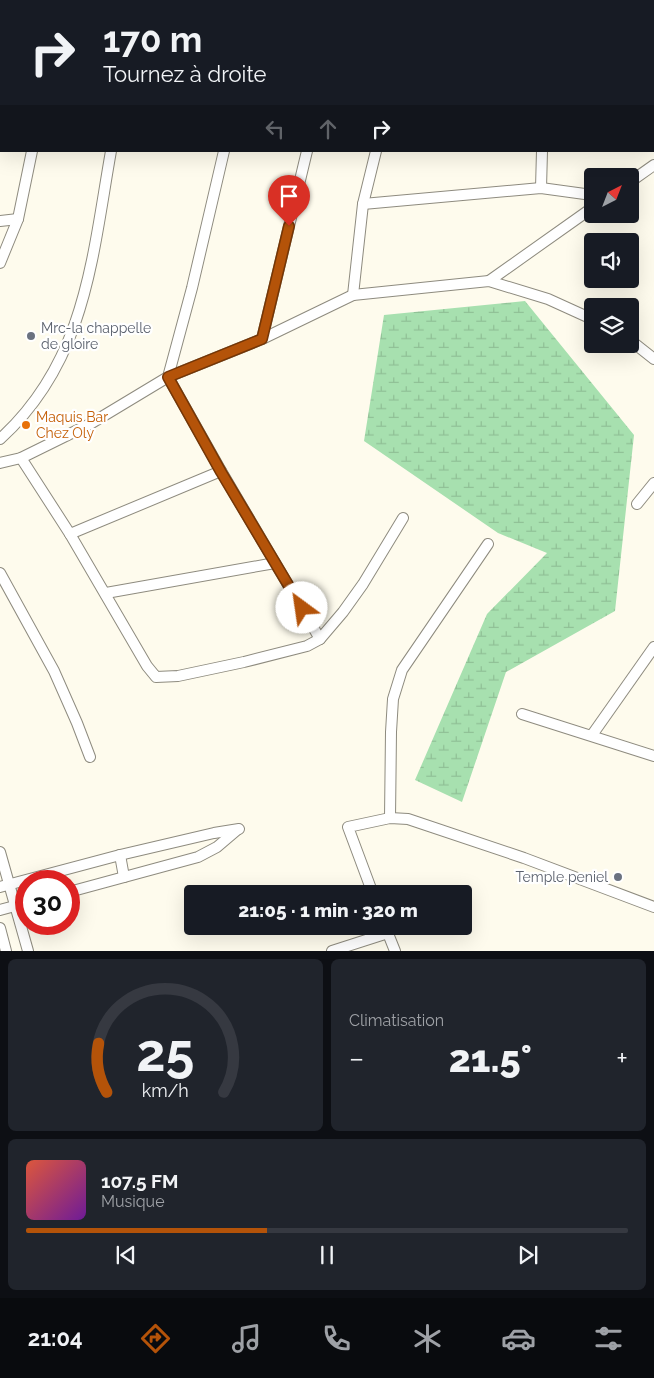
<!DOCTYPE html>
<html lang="fr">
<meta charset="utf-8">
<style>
body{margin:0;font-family:Raleway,sans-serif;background:#20242c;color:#f1f3f6;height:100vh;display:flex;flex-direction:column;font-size:19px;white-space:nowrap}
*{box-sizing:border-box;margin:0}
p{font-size:16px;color:#9ea1a6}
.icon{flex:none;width:28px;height:28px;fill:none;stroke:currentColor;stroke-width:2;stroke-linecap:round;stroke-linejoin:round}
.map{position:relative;height:951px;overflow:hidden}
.side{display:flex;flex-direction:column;gap:8px;padding:8px;background:#0d0f14;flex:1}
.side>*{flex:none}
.guide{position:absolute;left:0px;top:0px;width:655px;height:152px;box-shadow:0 5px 20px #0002;background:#171b24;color:#f1f3f6;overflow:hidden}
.needle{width:32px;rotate:42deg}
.tools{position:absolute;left:584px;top:168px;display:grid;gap:10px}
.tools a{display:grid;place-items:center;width:55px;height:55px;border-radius:5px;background:#171b24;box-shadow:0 5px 20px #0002;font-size:25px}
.speed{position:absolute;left:15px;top:870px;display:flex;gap:10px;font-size:25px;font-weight:700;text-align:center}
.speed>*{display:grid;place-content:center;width:65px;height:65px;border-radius:50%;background:#171b24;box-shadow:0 5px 20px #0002;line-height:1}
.speed .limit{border:8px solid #d22;background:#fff;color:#111}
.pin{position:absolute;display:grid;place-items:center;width:42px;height:42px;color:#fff;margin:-51px -21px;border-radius:50% 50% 50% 0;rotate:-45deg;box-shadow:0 0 5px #0007}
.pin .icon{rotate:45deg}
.me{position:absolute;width:55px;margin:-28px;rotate:329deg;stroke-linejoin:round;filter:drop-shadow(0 0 4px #0008)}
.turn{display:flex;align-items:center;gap:18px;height:105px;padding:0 20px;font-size:22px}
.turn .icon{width:65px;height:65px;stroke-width:2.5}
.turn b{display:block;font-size:35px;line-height:42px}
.lanes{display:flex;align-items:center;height:48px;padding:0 20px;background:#0003;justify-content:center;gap:25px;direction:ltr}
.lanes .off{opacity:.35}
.big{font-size:38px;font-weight:800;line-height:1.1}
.side .card{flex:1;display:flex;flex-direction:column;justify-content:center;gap:8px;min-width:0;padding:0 18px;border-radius:8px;background:#20242c}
.side .dial{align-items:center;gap:0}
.dial svg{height:130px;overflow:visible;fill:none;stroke:#363941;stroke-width:7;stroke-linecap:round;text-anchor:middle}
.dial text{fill:#f1f3f6;stroke:none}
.song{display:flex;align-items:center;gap:15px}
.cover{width:60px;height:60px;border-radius:8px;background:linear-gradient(135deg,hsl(10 70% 55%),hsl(280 70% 35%))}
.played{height:5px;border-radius:2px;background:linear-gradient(90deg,#b45309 40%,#363941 40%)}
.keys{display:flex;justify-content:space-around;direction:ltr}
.heat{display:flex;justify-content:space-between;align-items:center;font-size:28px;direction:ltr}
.side .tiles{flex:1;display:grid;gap:8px;grid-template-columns:1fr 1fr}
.card:last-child{grid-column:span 2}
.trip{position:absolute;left:184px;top:885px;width:288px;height:50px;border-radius:5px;background:#171b24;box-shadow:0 5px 20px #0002;font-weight:800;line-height:50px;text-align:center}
.menu{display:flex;height:80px;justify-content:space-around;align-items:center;background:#090b0e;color:#9ea1a6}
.menu .icon{width:35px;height:35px}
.menu .on{color:#b45309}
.menu b{font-size:22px;color:#f1f3f6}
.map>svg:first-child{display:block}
.wetland{fill:url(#wetland-marsh)}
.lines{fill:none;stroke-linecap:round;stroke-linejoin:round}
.minor-casing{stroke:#8e8b7f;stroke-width:12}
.minor{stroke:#fff;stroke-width:10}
.route-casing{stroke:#753606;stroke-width:12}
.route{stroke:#b45309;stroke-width:9}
.worship-dot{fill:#6b7280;stroke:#fff;stroke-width:2}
.food-dot{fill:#e8710a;stroke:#fff;stroke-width:2}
.labels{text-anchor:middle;stroke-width:4.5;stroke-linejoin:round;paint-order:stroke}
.worship-label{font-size:14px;fill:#5b616d;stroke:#fff;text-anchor:start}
.food-label{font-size:14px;fill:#c56008;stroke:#fff;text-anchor:start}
</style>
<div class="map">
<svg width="654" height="951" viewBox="0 0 654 951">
<defs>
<pattern id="wetland-marsh" width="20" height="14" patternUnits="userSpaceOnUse" patternTransform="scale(1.25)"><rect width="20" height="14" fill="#a7e0af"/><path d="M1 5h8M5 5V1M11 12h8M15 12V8" fill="none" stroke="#90c096"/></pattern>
</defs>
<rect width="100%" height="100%" fill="#fefbed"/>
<!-- wetland -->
<polygon class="wetland" points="525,301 634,435 615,611 506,672 462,802 415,780 487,614 547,553 498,533 364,441 384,315"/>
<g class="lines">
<defs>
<g id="minor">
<polyline points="414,0 418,1"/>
<polyline points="117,1 125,0"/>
<polyline points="142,1 143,0"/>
<polyline points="259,1 259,0"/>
<polyline points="343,1 344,0"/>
<polyline points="581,1 582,0"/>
<polyline points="0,20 1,20"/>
<polyline points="0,118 1,118"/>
<polyline points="224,151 192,288 168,377 221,471 320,639"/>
<polyline points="630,182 654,165"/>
<polyline points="541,188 542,151"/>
<polyline points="363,204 541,188 592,195"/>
<polyline points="0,221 18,219"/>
<polyline points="0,263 18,219 32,151"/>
<polyline points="489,281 592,208"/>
<polyline points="353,295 363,204 376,151"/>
<polyline points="262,339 307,151"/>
<polyline points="630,340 654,359"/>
<path d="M0,439C86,361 92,258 111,151"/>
<polyline points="21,458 70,534 147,666 156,677 178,676 244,662 307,646 320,639 343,612 363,584 403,518"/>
<polyline points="0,463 21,458 90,424 168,377 262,339 353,295 489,281 548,299 592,319"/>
<polyline points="637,504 654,483"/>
<polyline points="70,534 221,471"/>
<polyline points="0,573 54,671 77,723 90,757"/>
<polyline points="106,593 275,563"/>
<polyline points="522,714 654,756"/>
<polyline points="592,735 654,647"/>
<polyline points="390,818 391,732 393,699 402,670 488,544"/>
<polyline points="0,852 28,951"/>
<polyline points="120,855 124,877"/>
<polyline points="0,887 120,855 214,833 239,829"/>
<polyline points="69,892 198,857 217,847 237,830"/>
<polyline points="373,894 348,827 390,818 408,819 524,858 654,907"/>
<polyline points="0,910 26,903"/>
<polyline points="385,926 395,951"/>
<polyline points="0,928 6,951"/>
<polyline points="332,951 388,933"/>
</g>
</defs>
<!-- minor casing -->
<use href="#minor" class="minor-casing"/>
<!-- minor -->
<use href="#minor" class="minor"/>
</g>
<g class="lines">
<defs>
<polyline id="route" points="289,226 262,339 168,377 221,472 302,608"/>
</defs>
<!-- route casing -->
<use href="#route" class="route-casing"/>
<!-- route -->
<use href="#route" class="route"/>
</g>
<!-- markers -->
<g class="worship-dot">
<circle cx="31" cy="336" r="5"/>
<circle cx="618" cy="877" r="5"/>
</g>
<circle class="food-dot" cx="26" cy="425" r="5"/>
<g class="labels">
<!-- worship labels -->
<g class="worship-label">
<text x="41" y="333">Mrc-la chappelle<tspan x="41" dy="16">de gloire</tspan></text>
<text x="608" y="882" text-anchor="end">Temple peniel</text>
</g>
<!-- food labels -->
<g class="food-label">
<text x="36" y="422">Maquis Bar<tspan x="36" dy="16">Chez Oly</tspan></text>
</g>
</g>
</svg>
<div class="tools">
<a><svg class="needle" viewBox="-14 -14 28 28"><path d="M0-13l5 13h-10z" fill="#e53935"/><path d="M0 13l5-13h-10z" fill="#9ea1a6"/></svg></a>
<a><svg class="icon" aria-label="sound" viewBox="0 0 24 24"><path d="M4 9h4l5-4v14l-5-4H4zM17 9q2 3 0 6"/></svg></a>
<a><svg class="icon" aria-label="layers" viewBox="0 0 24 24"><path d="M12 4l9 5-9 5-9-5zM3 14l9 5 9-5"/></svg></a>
</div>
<div class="speed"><div class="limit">30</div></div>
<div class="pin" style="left:289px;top:226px;background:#d93025"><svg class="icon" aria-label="arrive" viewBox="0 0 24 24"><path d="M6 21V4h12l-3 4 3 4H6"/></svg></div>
<svg class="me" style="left:302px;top:608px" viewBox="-20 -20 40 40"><circle r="19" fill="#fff"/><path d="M0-13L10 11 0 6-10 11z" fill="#b45309"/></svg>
<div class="trip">21:05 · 1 min · 320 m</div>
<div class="guide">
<div class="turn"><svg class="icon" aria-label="right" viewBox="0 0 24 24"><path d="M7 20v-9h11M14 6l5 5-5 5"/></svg><div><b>170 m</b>Tournez à droite</div></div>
<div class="lanes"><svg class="icon off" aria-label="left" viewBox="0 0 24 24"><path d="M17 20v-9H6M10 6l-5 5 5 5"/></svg><svg class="icon off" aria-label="ahead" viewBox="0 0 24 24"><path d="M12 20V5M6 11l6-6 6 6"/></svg><svg class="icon" aria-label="right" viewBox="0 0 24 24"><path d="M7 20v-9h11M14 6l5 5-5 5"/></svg></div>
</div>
</div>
<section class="side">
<div class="tiles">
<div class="card dial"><svg viewBox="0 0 100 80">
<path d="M14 69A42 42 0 1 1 86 69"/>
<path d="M14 69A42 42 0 0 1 9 39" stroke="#b45309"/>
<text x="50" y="56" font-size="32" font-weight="700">25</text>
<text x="50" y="72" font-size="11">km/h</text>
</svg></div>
<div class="card"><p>Climatisation</p>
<div class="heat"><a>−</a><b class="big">21.5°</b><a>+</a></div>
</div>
<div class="card">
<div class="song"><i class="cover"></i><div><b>107.5 FM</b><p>Musique</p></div></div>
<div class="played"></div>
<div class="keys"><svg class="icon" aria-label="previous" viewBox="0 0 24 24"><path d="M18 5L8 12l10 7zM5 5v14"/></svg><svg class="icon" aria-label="pause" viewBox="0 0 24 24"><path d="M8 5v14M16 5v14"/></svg><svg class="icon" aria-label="next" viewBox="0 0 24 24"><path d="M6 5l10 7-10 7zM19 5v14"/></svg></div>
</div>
</div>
</section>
<nav class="menu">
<b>21:04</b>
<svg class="icon on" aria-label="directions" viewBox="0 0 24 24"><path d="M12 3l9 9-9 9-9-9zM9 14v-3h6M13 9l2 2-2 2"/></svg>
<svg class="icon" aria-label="music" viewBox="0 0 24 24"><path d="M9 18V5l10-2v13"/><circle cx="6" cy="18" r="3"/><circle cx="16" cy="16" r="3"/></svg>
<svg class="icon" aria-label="phone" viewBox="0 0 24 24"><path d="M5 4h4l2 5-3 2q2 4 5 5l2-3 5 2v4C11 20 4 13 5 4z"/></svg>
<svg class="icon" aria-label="climate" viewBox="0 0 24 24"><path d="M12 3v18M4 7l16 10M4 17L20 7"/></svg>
<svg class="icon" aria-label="car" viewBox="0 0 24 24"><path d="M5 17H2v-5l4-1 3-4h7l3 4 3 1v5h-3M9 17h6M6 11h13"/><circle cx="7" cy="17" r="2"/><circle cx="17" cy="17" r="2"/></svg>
<svg class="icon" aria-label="filters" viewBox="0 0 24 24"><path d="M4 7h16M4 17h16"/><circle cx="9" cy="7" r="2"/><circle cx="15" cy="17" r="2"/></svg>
</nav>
